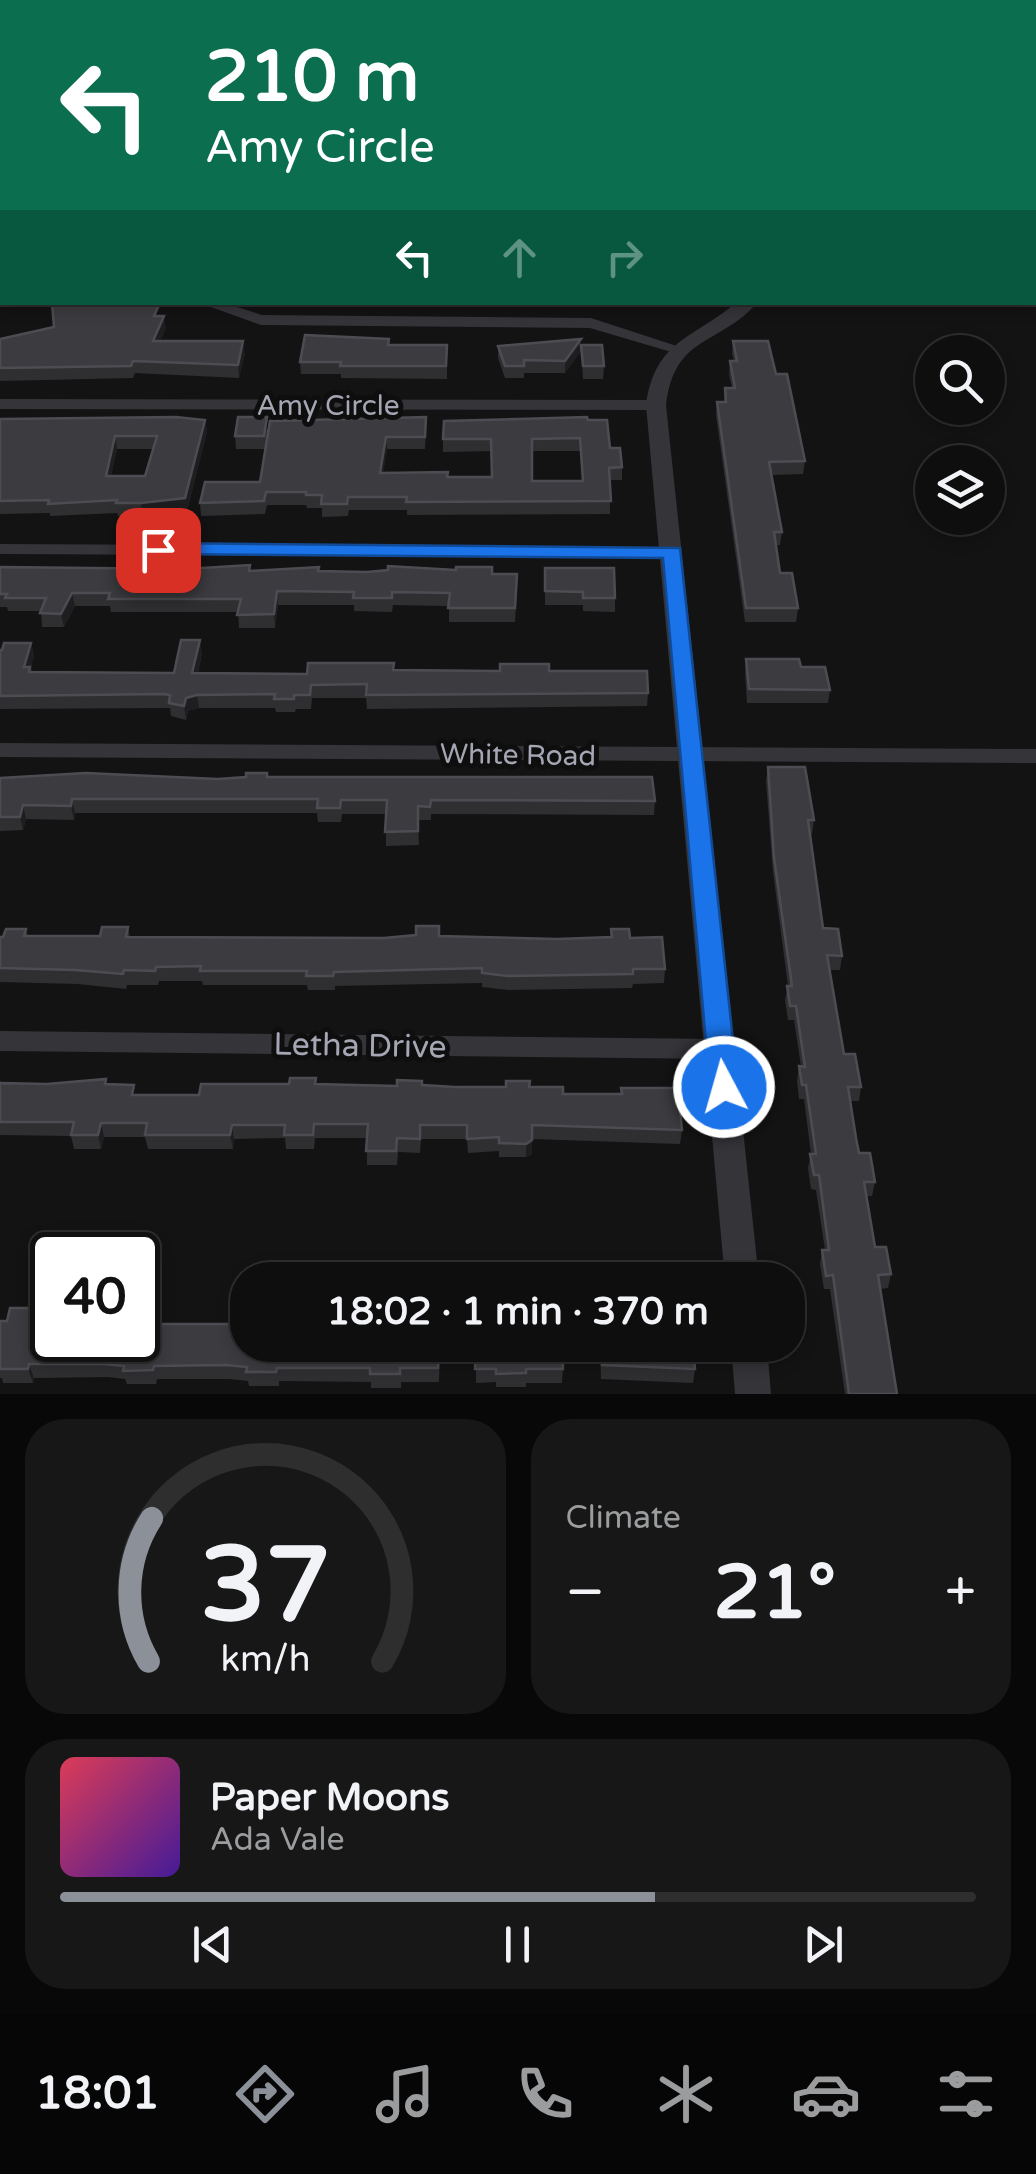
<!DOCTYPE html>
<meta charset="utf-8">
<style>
body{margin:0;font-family:"Varela Round",sans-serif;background:#171718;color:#f1f3f6;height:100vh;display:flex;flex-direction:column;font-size:38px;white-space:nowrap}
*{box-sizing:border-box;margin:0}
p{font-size:32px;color:#9b9c9e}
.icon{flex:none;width:55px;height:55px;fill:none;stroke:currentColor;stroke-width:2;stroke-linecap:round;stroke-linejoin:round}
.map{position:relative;height:1394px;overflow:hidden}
.panel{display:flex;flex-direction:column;gap:25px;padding:25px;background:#080808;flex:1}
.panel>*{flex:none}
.guide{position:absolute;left:0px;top:0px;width:1038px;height:305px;box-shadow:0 5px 15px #0003,0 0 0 2px #2e2e2f;background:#0b6e4f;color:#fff;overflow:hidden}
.fabs{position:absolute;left:915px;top:335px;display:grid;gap:20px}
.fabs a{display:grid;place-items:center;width:90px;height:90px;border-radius:50%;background:#0e0e0f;box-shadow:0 5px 15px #0003,0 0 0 2px #2e2e2f;font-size:50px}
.speed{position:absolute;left:30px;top:1232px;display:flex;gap:20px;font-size:50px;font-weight:700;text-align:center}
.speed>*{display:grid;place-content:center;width:130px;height:130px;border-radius:50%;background:#0e0e0f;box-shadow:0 5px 15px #0003,0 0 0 2px #2e2e2f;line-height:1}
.speed .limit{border:5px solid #111;border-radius:15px;background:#fff;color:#111}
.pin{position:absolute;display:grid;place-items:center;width:85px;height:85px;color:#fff;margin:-42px;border-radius:20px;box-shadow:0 5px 15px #0006}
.me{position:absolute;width:110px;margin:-55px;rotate:354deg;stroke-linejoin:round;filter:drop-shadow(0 0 8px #0008)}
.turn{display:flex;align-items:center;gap:35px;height:210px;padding:0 40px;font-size:45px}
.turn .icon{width:130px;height:130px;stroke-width:2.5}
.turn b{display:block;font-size:70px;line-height:85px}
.lanes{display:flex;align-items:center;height:95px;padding:0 40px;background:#0003;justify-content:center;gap:50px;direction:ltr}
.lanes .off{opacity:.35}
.big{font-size:75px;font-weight:800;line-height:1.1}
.panel .card{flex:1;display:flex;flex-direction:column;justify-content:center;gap:15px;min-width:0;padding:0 35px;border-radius:40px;background:#171718}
.panel .dial{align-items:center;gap:0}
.dial svg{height:260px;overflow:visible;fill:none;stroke:#2e2e2f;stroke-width:7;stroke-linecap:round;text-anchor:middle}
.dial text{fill:#f1f3f6;stroke:none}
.song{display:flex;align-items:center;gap:30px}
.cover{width:120px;height:120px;border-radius:15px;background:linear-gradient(135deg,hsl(350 70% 55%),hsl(260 70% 35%))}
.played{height:10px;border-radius:5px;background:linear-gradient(90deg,#8c9099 65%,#2e2e2f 65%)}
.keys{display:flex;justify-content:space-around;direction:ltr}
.heat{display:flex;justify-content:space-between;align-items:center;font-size:55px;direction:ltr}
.panel .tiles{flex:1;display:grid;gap:25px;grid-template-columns:1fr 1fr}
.card:last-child{grid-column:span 2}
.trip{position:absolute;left:230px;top:1262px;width:575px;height:100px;border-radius:40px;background:#0e0e0f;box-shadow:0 5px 15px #0003,0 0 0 2px #2e2e2f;font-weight:800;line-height:100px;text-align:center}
.tab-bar{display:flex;height:160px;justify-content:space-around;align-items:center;background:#060606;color:#9b9c9e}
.tab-bar .icon{width:70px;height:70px}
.tab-bar .selected{color:#8c9099}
.tab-bar b{font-size:45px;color:#f1f3f6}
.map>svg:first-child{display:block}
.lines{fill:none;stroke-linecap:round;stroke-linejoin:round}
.minor{fill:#343439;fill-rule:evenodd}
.tertiary{fill:#343439;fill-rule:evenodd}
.wall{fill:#2f2f32;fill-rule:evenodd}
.shaded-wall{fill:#1e1e20}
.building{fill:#3c3c40;stroke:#4c4c52;stroke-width:2.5;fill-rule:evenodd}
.route{fill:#1a73e8;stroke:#114b97;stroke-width:2.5}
.labels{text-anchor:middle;stroke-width:10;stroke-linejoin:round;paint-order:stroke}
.street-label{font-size:28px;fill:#a5a6b3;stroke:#0e0e0f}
.near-street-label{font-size:32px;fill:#a5a6b3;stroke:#0e0e0f}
</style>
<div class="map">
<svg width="1036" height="1394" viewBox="0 0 1036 1394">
<rect width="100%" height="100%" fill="#131314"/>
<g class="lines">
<!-- minor -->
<g class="minor">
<polygon points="934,0 946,0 947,2 936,2"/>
<rect x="0" y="279" width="2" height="8"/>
<polygon points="197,302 221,302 262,315 591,318 686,349 678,354 590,328 261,325"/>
<polygon points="0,399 656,400 664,405 656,410 0,409"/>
<polygon points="0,544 673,547 682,552 673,557 0,554"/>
<polygon points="0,743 1036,749 1036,763 0,757"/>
<polygon points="0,1031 720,1039 729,1042 732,1049 729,1056 720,1059 0,1051"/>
</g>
<!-- tertiary -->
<g class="tertiary">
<rect x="714" y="0" width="14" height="2"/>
<polygon points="0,88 2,89 2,98 0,98"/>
<rect x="1035" y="129" width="1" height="10"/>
<path d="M737,302H758C718,347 675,334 666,405L759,1280H725L646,405C655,340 693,339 737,302Z"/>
<polygon points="731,1345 767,1345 771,1394 735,1394"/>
</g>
</g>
<!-- wall -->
<g class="wall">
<polygon points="976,0 1036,0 1036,2 977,2"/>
<polygon points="160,316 166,328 160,341 245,353 239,378 135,373 133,378 0,381 0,339"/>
<polygon points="581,339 581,351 565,373 524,373 524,378 505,378 498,358 498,346"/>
<polygon points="733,341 776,374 805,461 803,474 772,475 782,532 780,545 776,545 780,573 798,608 796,622 745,622 716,415 717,402 724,402 725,388 732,388 729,374 730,361 734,361 732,353"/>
<polygon points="389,345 447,345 447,379 341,378 341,374 301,374 300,362"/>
<polygon points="581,345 604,366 603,379 583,379"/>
<path d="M0,419L205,420L207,432L187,511L143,516H118L117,513L50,516V513L0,514ZM117,449H153L145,476H111Z"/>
<path d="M588,420L610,448L622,467V480H610V514L407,515V510H349L348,516L322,517V508H307L306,505H267L265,514L201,516L200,503L260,482L265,449H236L235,436L268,429H426L425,449H387L383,473L447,477H492V451L443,452V439ZM532,451H580L582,481H532Z"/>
<polygon points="250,565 250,571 492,574 517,588 515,622 449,622 449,606 393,605 392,612 354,611 354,605 278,605 275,628 239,628 238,612 111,612 110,606 75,606 64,627 42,627 41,611 8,611 7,607 0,607 0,567 185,569"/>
<polygon points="545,568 615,598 615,612 583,611 583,605 545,605"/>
<polygon points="31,643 34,656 31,667 32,672 174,673 202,653 198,673 307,674 394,663 394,670 549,671 648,693 647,706 367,709 366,698 312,698 311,709 296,709 295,712 276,712 275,708 199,708 188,711 186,720 171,716 170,708 165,708 0,709 0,650"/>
<polygon points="746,659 801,667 830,690 828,703 747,703 745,673"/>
<polygon points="768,767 814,820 812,834 810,834 823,928 842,956 840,970 830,970 844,1054 861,1087 859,1101 850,1101 856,1138 859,1153 875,1182 872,1196 867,1196 875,1247 891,1274 888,1288 880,1289 897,1394 845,1394 830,1289 824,1289 820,1264 822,1250 825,1250 816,1190 811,1189 808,1168 811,1154 804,1099 799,1099 797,1081 799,1066 801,1066 794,1020 788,1020 785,1000 788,986 773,872 766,781"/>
<polygon points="268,777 655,801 654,815 431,814 431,820 418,820 419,845 386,846 386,814 342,814 341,822 318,822 317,813 75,813 74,820 26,819 23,830 0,831 0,778 218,779"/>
<polygon points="128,927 130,937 384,938 440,936 557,939 610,937 611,929 630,938 665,969 664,983 633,984 632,988 508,990 482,987 482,983 335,986 335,990 308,990 307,985 203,985 202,981 159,981 158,985 127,985 126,989 78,984 0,982 0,937 26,929 28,936 100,936"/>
<polygon points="316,1078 316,1084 529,1087 563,1094 682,1130 680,1144 532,1139 532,1154 526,1157 499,1157 499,1151 468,1153 467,1139 421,1139 420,1153 398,1152 397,1165 367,1165 367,1138 315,1138 314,1149 286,1149 285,1138 234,1139 233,1149 148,1149 145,1137 104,1137 101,1149 74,1149 71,1136 0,1135 0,1080 1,1083 107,1084 136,1095 199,1095 289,1084"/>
<polygon points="46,1308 49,1320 248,1345 440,1345 439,1382 401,1382 401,1388 371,1388 371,1382 279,1381 279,1386 249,1386 248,1381 229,1379 157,1379 156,1384 127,1384 125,1379 108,1377 34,1378 33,1383 3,1383 2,1378 0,1378 0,1321 7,1321"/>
<polygon points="476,1345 563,1369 562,1383 526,1383 526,1387 496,1387 496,1382 476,1383"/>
<polygon points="600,1345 693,1345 695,1369 693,1383 601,1379"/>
</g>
<!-- shaded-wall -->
<g class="shaded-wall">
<polygon points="164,316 166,328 155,354 153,341"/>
<polygon points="581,339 581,351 565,373 565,361"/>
<polygon points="243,341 245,353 239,378 238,365"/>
<polygon points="205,420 207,432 187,511 143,516 141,503"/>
<polygon points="115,436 117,449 108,488 106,476"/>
<polygon points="386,437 387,449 381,486 380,473"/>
<polygon points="277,591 278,605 275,628 274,614"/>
<polygon points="72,593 75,606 64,627 61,614"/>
<polygon points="200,640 202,653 194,687 192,673"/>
<polygon points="31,643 34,656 31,667 33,681 24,667"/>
<polygon points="197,695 199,708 188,711 186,720 184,706 186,698"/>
<polygon points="72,799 75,813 74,820 71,806"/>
<polygon points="23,805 26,819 23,830 20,817"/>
<polygon points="101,1123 104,1137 101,1149 98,1135"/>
<polygon points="232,1125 234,1139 233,1149 230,1135"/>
<polygon points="532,1140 532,1154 526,1157 526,1144"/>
<polygon points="29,1364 34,1378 33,1383 28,1369"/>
</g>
<!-- building -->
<g class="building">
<polygon points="321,0 604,0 604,2 320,2"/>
<polygon points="760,0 911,0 912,2 761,2"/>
<polygon points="982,0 1004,0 1005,2 984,2"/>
<polygon points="1035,32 1036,32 1036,106 1035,105"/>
<rect x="0" y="97" width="2" height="71"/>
<rect x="0" y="182" width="2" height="53"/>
<polygon points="52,303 159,305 154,316 164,316 153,341 243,341 238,365 133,361 131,366 0,368 0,339 54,327"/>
<polygon points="305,335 389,339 388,345 447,345 446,366 340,366 341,362 300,362"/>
<polygon points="581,339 565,361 524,360 524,366 505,366 498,346"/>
<polygon points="733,341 768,341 776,374 787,374 805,461 769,462 782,532 774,532 780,573 792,573 798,608 746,608 717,402 726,402 725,388 735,388 730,361 737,361"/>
<polygon points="581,345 602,345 604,366 583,366"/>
<path d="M176,417L205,420L185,498L141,503H116L117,500L48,504L49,500L0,501V419ZM115,436H157L145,476H106Z"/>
<polygon points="238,417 267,417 264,436 235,436"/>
<path d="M426,417L425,437H386L380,473L448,472L447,477H492L491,439H443L444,421L587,417L588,420H607L610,448H620L622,467L609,468L611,501L406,502L407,497H348L347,504H321L322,495H306V492H266L264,501L200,503L205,482H260L270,421ZM580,438L583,481H532V439Z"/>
<polygon points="250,565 249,571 319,567 318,571 367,572 388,570 388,566 456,570 456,567 492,567 492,574 517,574 515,608 448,608 450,593 392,592 392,598 353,598 354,592 277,591 274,614 237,615 241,599 108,599 110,593 72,593 61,614 40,613 46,598 5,598 7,594 0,594 0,567 185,569"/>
<polygon points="545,568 614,568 615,598 583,598 583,592 545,591"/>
<polygon points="181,640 200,640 192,673 307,674 308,663 394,663 393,670 500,671 500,664 549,664 549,671 647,671 648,693 366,695 367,684 311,685 310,695 294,695 294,699 274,699 275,694 197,695 186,698 184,706 169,703 170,695 163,694 0,696 0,650 2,650 4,643 31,643 24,667 30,667 29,672 174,673"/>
<polygon points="746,659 799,659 801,667 825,667 830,690 749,689"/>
<polygon points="768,767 805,767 814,820 808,820 823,928 838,929 842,956 827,955 844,1054 855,1054 861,1087 848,1087 856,1138 859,1153 870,1153 875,1182 864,1182 875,1247 886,1247 891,1274 878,1275 897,1394 849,1394 833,1275 826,1276 822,1250 829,1250 819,1175 814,1175 810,1154 816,1154 806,1085 802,1085 799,1066 805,1067 796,1006 790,1006 787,986 792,986 774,858"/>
<polygon points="86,773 218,779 246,777 246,773 267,773 267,777 652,777 655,801 431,800 430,807 418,806 418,831 385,832 387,800 341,800 340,808 317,808 318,799 72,799 71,806 23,805 20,817 0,817 0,778"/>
<polygon points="416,926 439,926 439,936 557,939 612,937 611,929 629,929 630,938 662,937 665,969 633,969 633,974 508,976 482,973 482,968 334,972 333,976 306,976 307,971 200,971 201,966 156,967 155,971 124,970 123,974 75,970 0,968 0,937 3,937 6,929 26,929 24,936 100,936 102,927 128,927 126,937 384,938 416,935"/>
<polygon points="290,1078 316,1078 315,1084 397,1086 397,1080 422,1081 422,1085 455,1087 506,1087 506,1081 530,1081 529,1087 563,1087 563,1094 622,1094 621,1088 678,1088 682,1130 532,1125 532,1140 526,1144 499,1143 499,1137 467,1139 467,1125 420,1125 420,1139 397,1138 396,1151 366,1151 368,1124 314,1124 313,1135 284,1135 285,1125 232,1125 230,1135 145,1135 147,1123 101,1123 98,1135 71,1135 74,1122 0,1122 0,1083 47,1084 106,1079 105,1084 134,1085 132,1095 199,1095 201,1084 289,1084"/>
<polygon points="83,1249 109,1250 108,1255 81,1255"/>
<polygon points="10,1308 46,1308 43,1320 52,1320 52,1340 138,1340 138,1324 248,1324 248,1345 439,1345 438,1368 400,1368 400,1374 370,1374 370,1368 277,1368 276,1372 246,1372 247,1367 226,1365 154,1366 153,1370 123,1371 124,1366 104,1364 29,1364 28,1369 0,1369 0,1321 7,1321"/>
<polygon points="476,1345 562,1345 563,1369 526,1369 526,1373 496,1374 496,1369 475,1369"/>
<polygon points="601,1345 693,1345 695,1369 602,1365"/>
</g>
<!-- route -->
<polygon class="route" points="158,543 680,548 738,1087 734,1095 724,1099 714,1095 710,1087 663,558 151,554 148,550"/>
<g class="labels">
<!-- street labels -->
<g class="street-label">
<text x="328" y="415">Amy Circle</text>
<text transform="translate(518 754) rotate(1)" y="10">White Road</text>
</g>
<!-- near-street labels -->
<g class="near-street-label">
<text transform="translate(360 1045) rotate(1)" y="11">Letha Drive</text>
</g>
</g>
</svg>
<div class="fabs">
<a><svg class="icon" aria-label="search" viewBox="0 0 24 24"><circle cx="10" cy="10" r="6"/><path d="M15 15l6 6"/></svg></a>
<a><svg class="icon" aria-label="layers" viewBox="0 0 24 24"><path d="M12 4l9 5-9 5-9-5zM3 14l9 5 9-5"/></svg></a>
</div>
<div class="speed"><div class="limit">40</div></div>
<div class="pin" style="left:158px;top:550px;background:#d93025"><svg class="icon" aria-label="arrive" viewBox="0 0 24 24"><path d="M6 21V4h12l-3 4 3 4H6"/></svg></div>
<svg class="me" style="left:724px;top:1087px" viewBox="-20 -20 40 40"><circle r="17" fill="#1a73e8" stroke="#fff" stroke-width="3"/><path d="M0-11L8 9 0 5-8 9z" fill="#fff"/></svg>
<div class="trip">18:02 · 1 min · 370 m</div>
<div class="guide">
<div class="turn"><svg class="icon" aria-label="left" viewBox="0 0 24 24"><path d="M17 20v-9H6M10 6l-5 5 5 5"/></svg><div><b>210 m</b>Amy Circle</div></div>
<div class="lanes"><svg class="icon" aria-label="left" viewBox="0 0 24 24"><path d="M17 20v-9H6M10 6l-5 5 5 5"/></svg><svg class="icon off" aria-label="ahead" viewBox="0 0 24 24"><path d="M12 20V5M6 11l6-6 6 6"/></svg><svg class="icon off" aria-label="right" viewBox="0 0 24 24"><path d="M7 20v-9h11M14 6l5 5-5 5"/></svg></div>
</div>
</div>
<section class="panel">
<div class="tiles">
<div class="card dial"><svg viewBox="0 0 100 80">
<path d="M14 69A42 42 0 1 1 86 69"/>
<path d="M14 69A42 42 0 0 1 15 25" stroke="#8c9099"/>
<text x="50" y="56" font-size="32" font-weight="700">37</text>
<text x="50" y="72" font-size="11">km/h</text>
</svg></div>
<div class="card"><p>Climate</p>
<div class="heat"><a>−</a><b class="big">21°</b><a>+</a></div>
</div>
<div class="card">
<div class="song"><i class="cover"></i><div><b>Paper Moons</b><p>Ada Vale</p></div></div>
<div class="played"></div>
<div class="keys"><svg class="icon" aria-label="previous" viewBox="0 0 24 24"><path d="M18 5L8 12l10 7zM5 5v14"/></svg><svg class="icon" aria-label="pause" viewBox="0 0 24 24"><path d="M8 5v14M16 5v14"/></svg><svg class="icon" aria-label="next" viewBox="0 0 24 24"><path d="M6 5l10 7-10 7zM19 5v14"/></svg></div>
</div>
</div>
</section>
<nav class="tab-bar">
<b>18:01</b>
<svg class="icon selected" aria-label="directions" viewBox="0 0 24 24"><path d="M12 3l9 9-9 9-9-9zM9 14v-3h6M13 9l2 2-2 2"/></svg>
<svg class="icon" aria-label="music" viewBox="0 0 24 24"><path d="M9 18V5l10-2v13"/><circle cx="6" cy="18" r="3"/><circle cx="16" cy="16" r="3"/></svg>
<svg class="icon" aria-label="phone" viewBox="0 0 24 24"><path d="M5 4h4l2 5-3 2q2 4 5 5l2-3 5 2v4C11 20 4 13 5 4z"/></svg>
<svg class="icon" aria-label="climate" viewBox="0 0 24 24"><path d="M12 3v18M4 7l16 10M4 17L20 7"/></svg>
<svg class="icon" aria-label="car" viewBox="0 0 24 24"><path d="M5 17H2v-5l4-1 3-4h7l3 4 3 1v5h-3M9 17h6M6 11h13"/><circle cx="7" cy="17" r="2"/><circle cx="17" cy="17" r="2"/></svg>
<svg class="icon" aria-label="filters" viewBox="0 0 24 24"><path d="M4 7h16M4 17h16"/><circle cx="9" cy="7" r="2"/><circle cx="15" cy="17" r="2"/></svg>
</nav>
